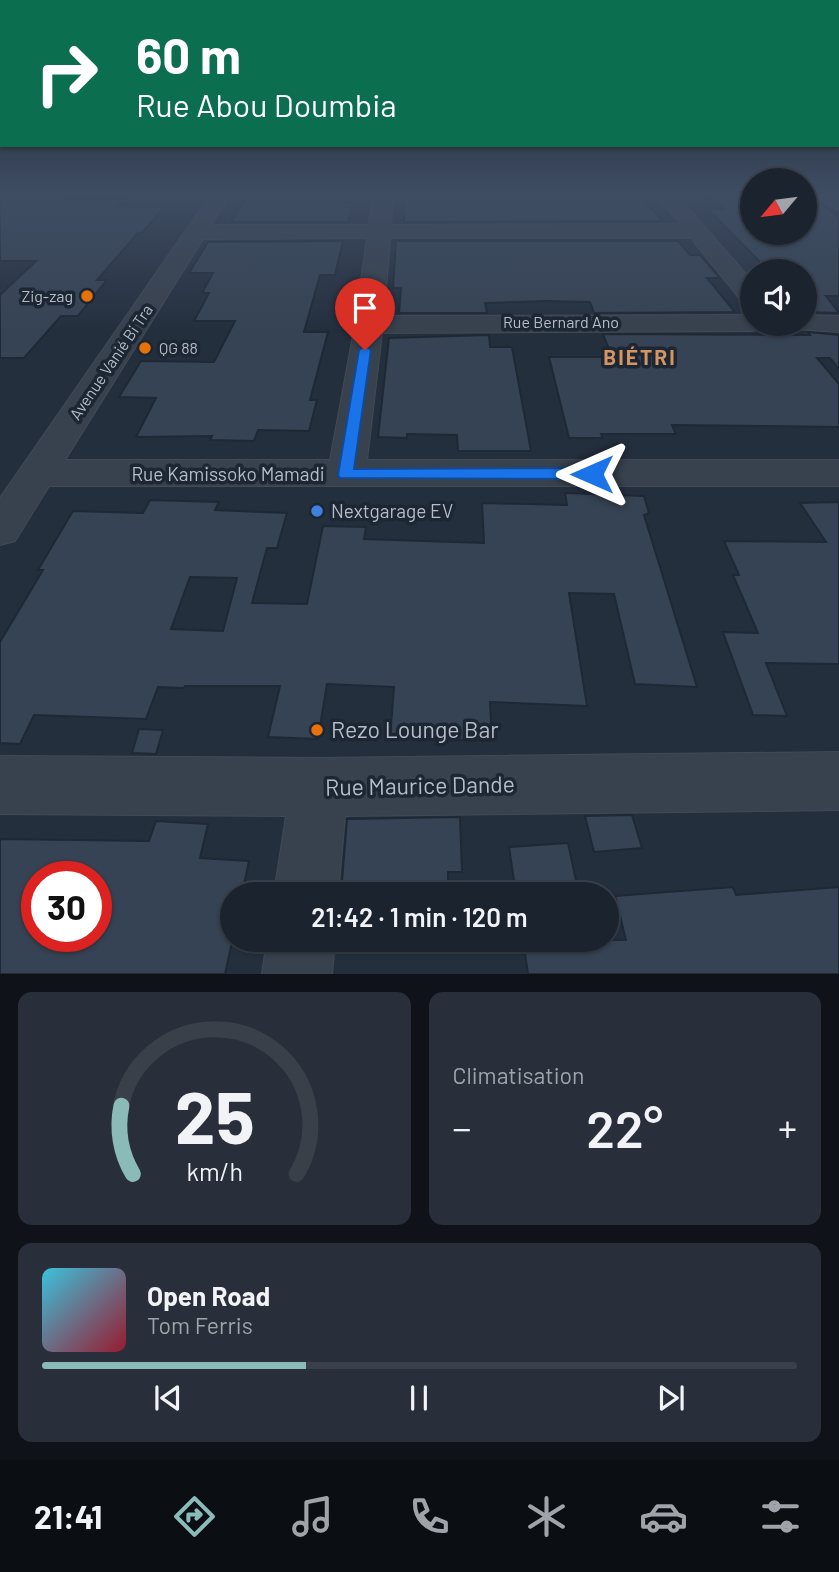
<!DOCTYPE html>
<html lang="fr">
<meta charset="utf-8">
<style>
body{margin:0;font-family:Barlow,sans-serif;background:#282f3a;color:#f1f3f6;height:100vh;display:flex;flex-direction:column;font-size:26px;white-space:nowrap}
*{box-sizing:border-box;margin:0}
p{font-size:23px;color:#a0a4aa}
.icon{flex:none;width:38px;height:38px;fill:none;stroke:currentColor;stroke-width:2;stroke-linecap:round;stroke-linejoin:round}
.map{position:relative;height:974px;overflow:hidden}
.sheet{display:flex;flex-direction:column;gap:18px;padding:18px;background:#0f1319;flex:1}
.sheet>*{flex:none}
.guide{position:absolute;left:0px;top:0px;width:840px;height:147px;box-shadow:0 2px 5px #0004,0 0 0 2px #39404a;background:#0b6e4f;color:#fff;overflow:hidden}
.needle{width:46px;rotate:241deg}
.tools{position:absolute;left:740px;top:168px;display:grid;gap:14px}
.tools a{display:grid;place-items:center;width:77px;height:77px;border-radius:50%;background:#1b232e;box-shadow:0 2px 5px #0004,0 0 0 2px #39404a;font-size:35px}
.speed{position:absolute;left:21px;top:861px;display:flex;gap:14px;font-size:35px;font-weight:700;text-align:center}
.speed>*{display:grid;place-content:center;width:91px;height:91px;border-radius:50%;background:#1b232e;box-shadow:0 2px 5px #0004,0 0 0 2px #39404a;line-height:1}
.speed .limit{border:10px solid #d22;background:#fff;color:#111}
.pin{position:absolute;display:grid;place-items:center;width:60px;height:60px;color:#fff;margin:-72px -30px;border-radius:50% 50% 50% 0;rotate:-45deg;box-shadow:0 0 7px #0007}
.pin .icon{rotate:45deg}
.me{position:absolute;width:77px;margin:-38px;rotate:270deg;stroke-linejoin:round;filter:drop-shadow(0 0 5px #0008)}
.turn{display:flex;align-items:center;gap:24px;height:147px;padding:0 21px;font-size:32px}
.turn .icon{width:91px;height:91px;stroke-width:2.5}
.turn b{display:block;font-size:49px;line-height:60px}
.big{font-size:52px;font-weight:600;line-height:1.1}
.sheet .tile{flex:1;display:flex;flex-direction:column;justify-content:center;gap:10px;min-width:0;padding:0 24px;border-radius:14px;background:#282f3a}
.sheet .dial{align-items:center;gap:0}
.dial svg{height:182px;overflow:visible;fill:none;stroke:#39404a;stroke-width:7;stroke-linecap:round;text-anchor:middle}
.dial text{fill:#f1f3f6;stroke:none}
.song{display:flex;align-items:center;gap:21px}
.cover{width:84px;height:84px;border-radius:10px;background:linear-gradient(135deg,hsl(190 70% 55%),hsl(350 70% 35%))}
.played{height:7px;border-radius:4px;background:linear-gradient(90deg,#8bbbb9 35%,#39404a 35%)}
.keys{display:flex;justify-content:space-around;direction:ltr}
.heat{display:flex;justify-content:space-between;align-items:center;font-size:38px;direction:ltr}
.sheet .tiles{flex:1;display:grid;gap:18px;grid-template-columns:1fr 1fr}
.tile:last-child{grid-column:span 2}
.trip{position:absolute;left:220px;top:882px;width:399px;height:70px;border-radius:35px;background:#1b232e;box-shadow:0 2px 5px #0004,0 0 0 2px #39404a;font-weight:600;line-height:70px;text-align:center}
.tabs{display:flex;height:112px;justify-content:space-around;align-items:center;background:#0b0e12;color:#a0a4aa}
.tabs .icon{width:49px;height:49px}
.tabs .active{color:#8bbbb9}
.tabs b{font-size:32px;color:#f1f3f6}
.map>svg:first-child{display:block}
.building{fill:#364354;stroke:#1f2835;stroke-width:2;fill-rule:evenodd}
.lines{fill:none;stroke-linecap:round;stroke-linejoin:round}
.minor-casing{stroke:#414a57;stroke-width:2}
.minor{fill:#38414e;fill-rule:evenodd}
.route{fill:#1a73e8;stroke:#114b97;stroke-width:2}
.food-dot{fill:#e8710a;stroke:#1d2633;stroke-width:2.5}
.shop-dot{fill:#3f7fe0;stroke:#1d2633;stroke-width:2.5}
.labels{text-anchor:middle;stroke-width:7;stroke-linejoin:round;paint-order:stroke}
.far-poi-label{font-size:16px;fill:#b4bcc9;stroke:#1d2633;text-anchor:end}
.far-street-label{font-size:16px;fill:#b4bcc9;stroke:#1d2633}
.street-label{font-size:19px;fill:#b4bcc9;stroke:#1d2633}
.poi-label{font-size:19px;fill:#b4bcc9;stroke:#1d2633;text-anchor:start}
.far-district-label{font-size:21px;font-weight:bold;letter-spacing:2px;fill:#d59563;stroke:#1d2633}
.near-poi-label{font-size:23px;fill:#b4bcc9;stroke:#1d2633;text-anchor:start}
.near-street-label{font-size:23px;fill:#b4bcc9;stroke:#1d2633}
</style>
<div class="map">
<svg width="839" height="974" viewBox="0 0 839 974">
<rect width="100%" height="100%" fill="#242f3e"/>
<!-- building -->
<g class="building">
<polygon points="12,194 67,194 60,199 125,199 118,206 164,207 142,233 138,233 97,280 107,280 78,316 61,316 24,358 0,358 0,295 36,261 0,261 0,202"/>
<polygon points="248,194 341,194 338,203 353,203 348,222 231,222"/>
<polygon points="404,194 640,194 662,221 404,222"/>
<polygon points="708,194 752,194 752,233 805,233 805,205 822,205 839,217 839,296 826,296 839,313 805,312 805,271 769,271 708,209 724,209"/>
<polygon points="343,241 335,275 320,275 304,332 328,332 310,400 317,400 309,431 258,430 254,441 210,440 212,436 136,437 156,398 119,397 141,361 214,362 235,321 194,321 209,293 202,293 213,273 189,273 208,242"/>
<polygon points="396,241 678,241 690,255 700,255 720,278 707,278 735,312 594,313 590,302 545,301 485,303 487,313 399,313 401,288 393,288"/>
<polygon points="808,332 839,335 839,369 830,358 817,358 839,384 839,427 672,425 676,434 601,434 603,438 569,438 549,357 612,357 603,334 810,335"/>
<polygon points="489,335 490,347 512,347 531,451 458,451 457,435 407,434 407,438 378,437 389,338"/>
<path d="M565,493L644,496L649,513L644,515L697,687L635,684L614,594L569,593L587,706L490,702L492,741L390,738L394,687L327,684L318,739L268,737L280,686H185L184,688L158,687L146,719L34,715L20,744L0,743V642L43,570H38L73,511L143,513L150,500L219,502L215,510L287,513L277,548H267L252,603L307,604L323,526L366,527L364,539L484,543L482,503L567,505ZM190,577L237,578L223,631L171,629Z"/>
<polygon points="839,502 839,664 766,663 787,716 753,715 723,632 758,633 733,575 739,575 724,541 826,542 800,503"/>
<polygon points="139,729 163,730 156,754 132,753"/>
<polygon points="632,815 642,848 594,852 585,816"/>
<polygon points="460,817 462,872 448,872 448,894 341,894 347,819"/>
<path d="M156,821L208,824L200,858L249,861L242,894H233V938L225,974H0V839L149,841ZM37,877H96V936H37Z"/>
<polygon points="568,843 579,894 516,894 509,847"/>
<polygon points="733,887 736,895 839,887 839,974 528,974 523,940 626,940 615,896"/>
</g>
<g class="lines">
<defs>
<g id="minor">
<path d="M211,194H231L211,225H369L373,194H393L391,225L680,224L656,194H676L752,281V305L743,303L691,238H390L384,316L752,315V324H765L762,329L752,331L382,333L367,460H839V486H49L15,541L0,545V498ZM367,238L355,325L330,460H65L203,239Z"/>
<polygon points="815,194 839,194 839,209 832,207"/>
<polygon points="805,315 839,316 839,332 795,329 792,324 805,324"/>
<polygon points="839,752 839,810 345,816 338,894 274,894 286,816 0,814 0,756 319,758"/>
<polygon points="267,940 335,940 332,974 262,974"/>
</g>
</defs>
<!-- minor casing -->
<use href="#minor" class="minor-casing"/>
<!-- minor -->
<use href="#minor" class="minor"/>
</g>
<!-- sky -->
<linearGradient id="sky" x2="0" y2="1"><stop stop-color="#141a22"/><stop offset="0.59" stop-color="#3f4d63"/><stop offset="1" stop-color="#3f4d63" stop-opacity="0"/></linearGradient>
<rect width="839" height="330" fill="url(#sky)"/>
<!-- route -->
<polygon class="route" points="365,346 371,350 354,469 592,468 600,474 592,479 340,478 338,475 359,350"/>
<!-- markers -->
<g class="food-dot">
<circle cx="87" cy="296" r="7"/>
<circle cx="145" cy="348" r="7"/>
<circle cx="317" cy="730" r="7"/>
</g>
<circle class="shop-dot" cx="317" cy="511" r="7"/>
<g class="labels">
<!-- far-poi labels -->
<g class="far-poi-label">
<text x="73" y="302">Zig-zag</text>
<text x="159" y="354" text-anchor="start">QG 88</text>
</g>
<!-- far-street labels -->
<g class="far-street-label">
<text x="561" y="328">Rue Bernard Ano</text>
<text transform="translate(111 362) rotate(-56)" y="6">Avenue Vanié Bi Tra</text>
</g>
<!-- street labels -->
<g class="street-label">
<text x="228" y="481">Rue Kamissoko Mamadi</text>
</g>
<!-- poi labels -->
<g class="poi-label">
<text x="331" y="518">Nextgarage EV</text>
</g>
<!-- far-district labels -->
<g class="far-district-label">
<text x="640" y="365">BIÉTRI</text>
</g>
<!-- near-poi labels -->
<g class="near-poi-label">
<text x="331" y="738">Rezo Lounge Bar</text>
</g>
<!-- near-street labels -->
<g class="near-street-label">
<text transform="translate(420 786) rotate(-1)" y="8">Rue Maurice Dande</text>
</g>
</g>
</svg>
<div class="tools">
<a><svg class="needle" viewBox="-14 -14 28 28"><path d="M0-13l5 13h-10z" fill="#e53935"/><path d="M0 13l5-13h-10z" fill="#a0a4aa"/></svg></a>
<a><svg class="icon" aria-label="sound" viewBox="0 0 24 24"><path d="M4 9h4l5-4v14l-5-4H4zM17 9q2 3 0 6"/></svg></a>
</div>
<div class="speed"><div class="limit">30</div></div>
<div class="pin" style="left:365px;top:350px;background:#d93025"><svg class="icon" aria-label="arrive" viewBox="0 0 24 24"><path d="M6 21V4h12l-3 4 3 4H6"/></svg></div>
<svg class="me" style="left:592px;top:474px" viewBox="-20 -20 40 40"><path d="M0-17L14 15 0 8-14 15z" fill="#1a73e8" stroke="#fff" stroke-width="4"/></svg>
<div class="trip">21:42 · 1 min · 120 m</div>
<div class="guide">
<div class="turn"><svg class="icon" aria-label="right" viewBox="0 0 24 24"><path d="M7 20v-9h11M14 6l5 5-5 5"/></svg><div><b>60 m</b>Rue Abou Doumbia</div></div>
</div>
</div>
<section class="sheet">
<div class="tiles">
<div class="tile dial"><svg viewBox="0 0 100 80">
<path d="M14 69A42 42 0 1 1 86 69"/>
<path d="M14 69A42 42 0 0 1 9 39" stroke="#8bbbb9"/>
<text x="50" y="56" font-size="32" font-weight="700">25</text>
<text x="50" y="72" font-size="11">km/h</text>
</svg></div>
<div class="tile"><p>Climatisation</p>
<div class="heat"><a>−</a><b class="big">22°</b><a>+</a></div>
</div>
<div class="tile">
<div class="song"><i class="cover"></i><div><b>Open Road</b><p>Tom Ferris</p></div></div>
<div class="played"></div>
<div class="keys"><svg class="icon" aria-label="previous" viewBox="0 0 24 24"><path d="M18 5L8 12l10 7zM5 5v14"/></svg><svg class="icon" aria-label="pause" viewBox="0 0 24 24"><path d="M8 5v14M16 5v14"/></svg><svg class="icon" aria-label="next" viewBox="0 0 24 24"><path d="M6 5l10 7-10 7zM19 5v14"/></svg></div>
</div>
</div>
</section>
<nav class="tabs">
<b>21:41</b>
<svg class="icon active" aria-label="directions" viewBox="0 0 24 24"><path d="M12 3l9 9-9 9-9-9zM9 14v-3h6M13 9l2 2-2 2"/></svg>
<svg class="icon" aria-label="music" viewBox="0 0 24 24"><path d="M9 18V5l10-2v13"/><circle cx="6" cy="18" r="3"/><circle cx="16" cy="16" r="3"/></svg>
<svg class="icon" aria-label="phone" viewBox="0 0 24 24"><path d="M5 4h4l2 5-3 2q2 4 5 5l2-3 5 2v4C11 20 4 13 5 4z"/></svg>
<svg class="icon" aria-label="climate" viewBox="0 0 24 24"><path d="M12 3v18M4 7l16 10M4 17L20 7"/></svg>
<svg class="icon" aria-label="car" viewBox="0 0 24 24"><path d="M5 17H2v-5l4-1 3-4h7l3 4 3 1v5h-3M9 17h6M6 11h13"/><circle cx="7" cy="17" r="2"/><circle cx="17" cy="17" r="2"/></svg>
<svg class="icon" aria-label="filters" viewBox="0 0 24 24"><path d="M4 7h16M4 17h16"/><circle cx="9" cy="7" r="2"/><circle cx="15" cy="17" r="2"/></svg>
</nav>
